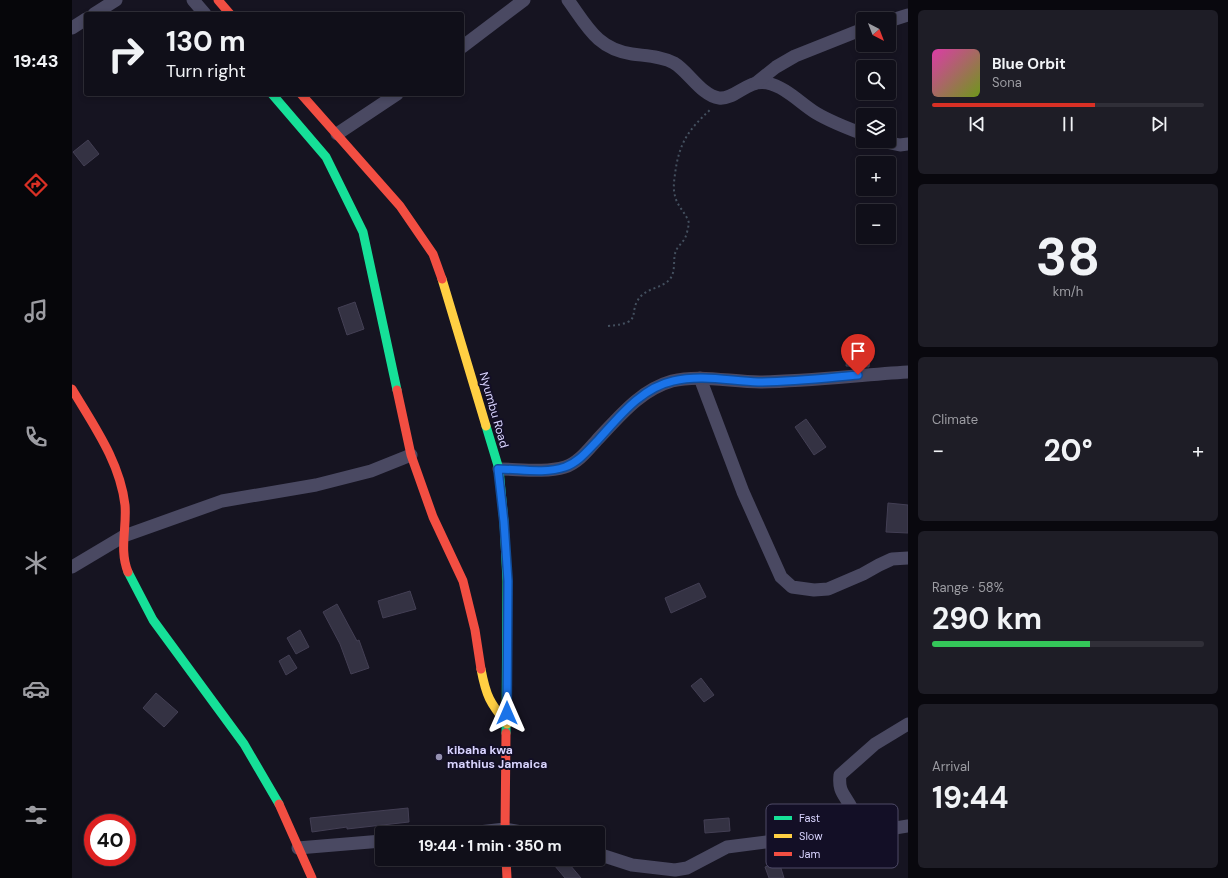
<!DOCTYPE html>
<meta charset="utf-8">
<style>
body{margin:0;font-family:"DM Sans",sans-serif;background:#1e1d26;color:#f1f3f6;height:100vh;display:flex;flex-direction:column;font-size:15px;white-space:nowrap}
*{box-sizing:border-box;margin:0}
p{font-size:13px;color:#9c9ca2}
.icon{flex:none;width:22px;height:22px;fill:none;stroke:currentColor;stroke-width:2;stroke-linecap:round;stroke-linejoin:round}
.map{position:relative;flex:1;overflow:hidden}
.side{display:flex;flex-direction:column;gap:10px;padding:10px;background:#09080e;width:320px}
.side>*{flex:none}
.guide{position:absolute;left:12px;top:12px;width:380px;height:84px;border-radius:4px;box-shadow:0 2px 6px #0003,0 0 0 1px #302f38;background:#100f19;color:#f1f3f6;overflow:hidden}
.needle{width:26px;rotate:138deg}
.controls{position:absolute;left:784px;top:12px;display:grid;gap:8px}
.controls a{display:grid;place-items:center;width:40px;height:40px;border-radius:4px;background:#100f19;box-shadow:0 2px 6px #0003,0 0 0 1px #302f38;font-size:20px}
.speed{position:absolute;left:12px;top:814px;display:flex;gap:8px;font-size:20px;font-weight:700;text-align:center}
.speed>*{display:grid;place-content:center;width:52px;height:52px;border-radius:50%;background:#100f19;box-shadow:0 2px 6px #0003,0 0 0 1px #302f38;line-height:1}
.speed .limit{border:6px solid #d22;background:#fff;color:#111}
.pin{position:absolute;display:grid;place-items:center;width:34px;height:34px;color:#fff;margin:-41px -17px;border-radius:50% 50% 50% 0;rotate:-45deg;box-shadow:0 0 4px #0007}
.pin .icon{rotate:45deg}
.me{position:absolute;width:44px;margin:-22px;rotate:0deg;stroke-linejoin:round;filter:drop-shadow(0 0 3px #0008)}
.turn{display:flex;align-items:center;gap:14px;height:84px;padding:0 16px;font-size:18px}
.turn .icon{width:52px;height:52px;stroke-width:2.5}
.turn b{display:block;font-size:28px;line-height:34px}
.big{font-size:30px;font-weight:700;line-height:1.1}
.side .tile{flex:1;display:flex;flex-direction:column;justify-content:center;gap:6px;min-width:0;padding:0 14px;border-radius:6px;background:#1e1d26}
.side .dial{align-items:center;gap:0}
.dial b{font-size:52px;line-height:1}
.song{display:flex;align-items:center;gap:12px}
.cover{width:48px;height:48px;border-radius:6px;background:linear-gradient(135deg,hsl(320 70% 55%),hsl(80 70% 35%))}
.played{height:4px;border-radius:2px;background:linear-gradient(90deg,#d93025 60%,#302f38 60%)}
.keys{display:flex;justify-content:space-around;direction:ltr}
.heat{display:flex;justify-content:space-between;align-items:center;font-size:22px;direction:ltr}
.charge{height:6px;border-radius:3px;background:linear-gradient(90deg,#34c759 58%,#302f38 0)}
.trip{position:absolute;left:303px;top:826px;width:230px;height:40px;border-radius:4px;background:#100f19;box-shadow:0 2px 6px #0003,0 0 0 1px #302f38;font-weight:700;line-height:40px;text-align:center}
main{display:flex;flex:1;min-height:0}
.tab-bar{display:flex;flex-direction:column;width:72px;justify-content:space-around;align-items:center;background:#06060a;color:#9c9ca2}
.tab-bar .icon{width:28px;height:28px}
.tab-bar .active{color:#d93025}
.tab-bar b{font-size:18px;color:#f1f3f6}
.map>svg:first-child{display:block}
.building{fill:#343243;stroke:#433f54}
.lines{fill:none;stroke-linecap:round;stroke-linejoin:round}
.path{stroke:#44505f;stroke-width:2;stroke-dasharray:2 3;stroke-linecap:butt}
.street{stroke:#4a4962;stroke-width:13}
.fast{stroke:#16e098;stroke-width:9}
.slow{stroke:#ffcf43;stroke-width:9}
.jam{stroke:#f24e42;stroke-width:9}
.route-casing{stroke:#114b97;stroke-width:10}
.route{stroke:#1a73e8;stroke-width:7}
.poi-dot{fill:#9591b1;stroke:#130f26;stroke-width:1.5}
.labels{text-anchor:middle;stroke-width:4;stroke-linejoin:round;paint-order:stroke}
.street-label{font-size:12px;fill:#d9d4ff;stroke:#130f26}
.poi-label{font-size:12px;font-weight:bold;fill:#d9d4ff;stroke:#130f26;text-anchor:start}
.key{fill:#130f26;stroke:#4e4a67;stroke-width:1}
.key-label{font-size:11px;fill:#d9d4ff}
</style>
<main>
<nav class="tab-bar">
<b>19:43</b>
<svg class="icon active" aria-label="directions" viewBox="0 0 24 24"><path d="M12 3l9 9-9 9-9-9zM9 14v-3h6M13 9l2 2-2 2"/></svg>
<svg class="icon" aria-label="music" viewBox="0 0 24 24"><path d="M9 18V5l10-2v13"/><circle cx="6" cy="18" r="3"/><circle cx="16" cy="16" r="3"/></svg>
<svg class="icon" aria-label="phone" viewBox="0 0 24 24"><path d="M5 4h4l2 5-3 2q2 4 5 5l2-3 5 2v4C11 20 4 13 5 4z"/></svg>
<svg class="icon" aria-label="climate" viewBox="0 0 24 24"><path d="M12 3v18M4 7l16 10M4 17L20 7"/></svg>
<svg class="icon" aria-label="car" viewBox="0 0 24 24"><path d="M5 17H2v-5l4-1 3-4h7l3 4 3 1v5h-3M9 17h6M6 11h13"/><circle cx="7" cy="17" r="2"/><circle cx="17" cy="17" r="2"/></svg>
<svg class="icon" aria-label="filters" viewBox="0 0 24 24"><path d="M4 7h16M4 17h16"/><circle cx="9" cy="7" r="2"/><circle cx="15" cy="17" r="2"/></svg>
</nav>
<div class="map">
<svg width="836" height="878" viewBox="0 0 836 878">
<rect width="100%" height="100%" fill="#161421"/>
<!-- building -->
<g class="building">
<polygon points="16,140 27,154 12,166 1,152"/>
<polygon points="283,302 292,329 275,335 266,308"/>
<polygon points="776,349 799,351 797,367 774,366"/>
<polygon points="734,419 754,447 742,455 723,427"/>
<polygon points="816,503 836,505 836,533 814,532"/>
<polygon points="627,583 634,597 599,613 593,598"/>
<polygon points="338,591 344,609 311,618 306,601"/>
<polygon points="265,604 285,641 287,640 297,668 279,674 268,644 251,612"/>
<polygon points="228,630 237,647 224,654 215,638"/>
<polygon points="217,655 225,668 214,675 207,661"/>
<polygon points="629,678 642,695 632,702 619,686"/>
<polygon points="84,693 106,712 92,727 71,708"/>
<polygon points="336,808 337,822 275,829 275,827 240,832 238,818"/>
<polygon points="657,818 658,831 633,833 632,820"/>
<polygon points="477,859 494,859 499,865 498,865 509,878 493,878"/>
<polygon points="707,862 712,878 697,878 693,867"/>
</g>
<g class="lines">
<!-- path -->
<path class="path" d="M536,326C575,323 553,312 570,295C578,288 591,287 597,280C604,273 601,262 603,254C604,247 610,244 613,238C615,234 616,228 617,223C614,213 605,206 603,196C601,189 602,181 603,174C607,143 616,130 639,109"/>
<!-- street -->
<g class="street">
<polyline points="121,0 133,14"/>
<path d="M496,0C515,26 525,49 560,54C574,56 589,56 602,63C616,71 630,96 647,98C663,100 675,79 695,83C714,87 728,103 744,113C759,122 775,128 791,134"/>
<polyline points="22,14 44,0"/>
<polyline points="817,21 836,15"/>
<polyline points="0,28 14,19"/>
<polyline points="390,47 452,0"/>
<polyline points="684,83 704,67 723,56 791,29"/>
<polyline points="265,134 325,94"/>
<polyline points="809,141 828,145 836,144"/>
<polyline points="628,378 671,492 709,577 720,587 742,590 756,589 791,574 807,565 820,559 836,558"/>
<path d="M427,469C448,469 472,473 493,467C506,463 516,450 525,440C547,417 568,390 600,381C628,374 659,382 688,382C737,381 787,375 836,372"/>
<polyline points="0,567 52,536 150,501 244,485 299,471 339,455"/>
<path d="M779,831C781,824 782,816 780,809C773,794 766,793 768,775L803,744L836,724"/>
<polyline points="398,833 433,829 455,833"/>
<polyline points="226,848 310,841"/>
<polyline points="526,854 560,865 603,870 615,868 655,847 779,831 811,830 836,826"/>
</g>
<!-- fast -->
<g class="fast">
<polyline points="200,94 254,157 291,232 325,390"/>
<polyline points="414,426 427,469 432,522 435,581 434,733"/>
<polyline points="56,572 81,620 172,744 207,804"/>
</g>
<!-- slow -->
<g class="slow">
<polyline points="370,279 414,426"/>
<path d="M409,669C414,696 418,703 435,724"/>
</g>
<!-- jam -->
<g class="jam">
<polyline points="146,0 158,14"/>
<polyline points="229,94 328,206 361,254 370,279"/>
<path d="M0,389C22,426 48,462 53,505C55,528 47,550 56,572"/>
<polyline points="325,390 339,455 361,517 391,581 403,630 409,669"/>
<polyline points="207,804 240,878"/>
<polyline points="433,833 434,733"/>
<polyline points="434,859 435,878"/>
</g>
</g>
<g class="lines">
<defs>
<path id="route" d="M435,713L436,581L432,522L426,469C448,469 472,474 493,467C507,462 516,450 526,440C547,417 569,388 601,381C629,374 658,381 686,382C719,382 753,378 786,375"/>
</defs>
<!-- route casing -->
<use href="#route" class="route-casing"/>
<!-- route -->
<use href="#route" class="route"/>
</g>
<!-- markers -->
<circle class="poi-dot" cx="367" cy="757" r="4"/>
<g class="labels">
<!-- street labels -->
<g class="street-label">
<text transform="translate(422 410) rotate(74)" y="4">Nyumbu Road</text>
</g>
<!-- poi labels -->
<g class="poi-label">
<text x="375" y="754">kibaha kwa<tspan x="375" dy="14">mathius Jamaica</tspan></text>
</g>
</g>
<!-- legend -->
<rect x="694" y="804" width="132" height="64" rx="6" class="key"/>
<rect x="702" y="816" width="18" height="4" fill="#16e098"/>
<rect x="702" y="834" width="18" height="4" fill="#ffcf43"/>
<rect x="702" y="852" width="18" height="4" fill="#f24e42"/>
<g class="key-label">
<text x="727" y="822">Fast</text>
<text x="727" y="840">Slow</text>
<text x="727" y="858">Jam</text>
</g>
</svg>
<div class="controls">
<a><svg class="needle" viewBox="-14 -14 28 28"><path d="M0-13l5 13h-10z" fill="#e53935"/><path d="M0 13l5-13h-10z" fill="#9c9ca2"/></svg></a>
<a><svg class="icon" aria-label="search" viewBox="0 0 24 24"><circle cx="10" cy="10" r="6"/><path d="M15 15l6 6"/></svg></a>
<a><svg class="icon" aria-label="layers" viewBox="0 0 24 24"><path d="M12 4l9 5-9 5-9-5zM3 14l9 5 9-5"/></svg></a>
<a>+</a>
<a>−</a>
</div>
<div class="speed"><div class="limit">40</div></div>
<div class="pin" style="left:786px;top:375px;background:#d93025"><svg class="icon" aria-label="arrive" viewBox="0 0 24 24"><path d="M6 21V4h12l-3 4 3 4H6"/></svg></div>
<svg class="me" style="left:435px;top:713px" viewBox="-20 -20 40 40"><path d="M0-17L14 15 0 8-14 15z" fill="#1a73e8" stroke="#fff" stroke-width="4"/></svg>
<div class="trip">19:44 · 1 min · 350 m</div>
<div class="guide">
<div class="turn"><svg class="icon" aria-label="right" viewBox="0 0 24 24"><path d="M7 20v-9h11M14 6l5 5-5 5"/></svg><div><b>130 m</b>Turn right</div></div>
</div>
</div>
<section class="side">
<div class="tile">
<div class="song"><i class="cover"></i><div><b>Blue Orbit</b><p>Sona</p></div></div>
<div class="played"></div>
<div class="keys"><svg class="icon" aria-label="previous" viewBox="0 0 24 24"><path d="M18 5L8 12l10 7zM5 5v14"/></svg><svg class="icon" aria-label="pause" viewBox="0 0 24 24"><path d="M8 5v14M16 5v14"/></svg><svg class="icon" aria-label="next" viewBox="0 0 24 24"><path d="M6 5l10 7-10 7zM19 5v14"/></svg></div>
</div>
<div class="tile dial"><b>38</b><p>km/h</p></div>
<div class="tile"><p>Climate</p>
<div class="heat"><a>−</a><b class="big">20°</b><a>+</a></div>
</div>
<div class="tile"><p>Range · 58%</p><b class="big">290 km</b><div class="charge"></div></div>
<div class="tile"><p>Arrival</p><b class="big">19:44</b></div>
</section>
</main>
